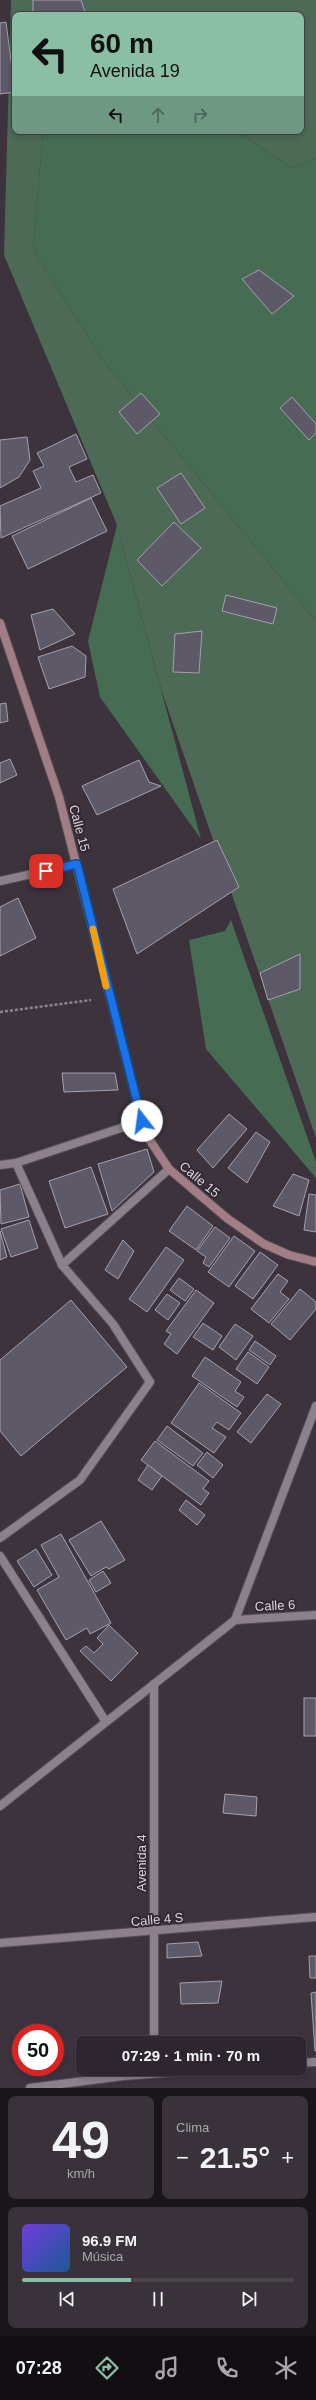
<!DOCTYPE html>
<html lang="es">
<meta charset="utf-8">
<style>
body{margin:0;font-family:Arial,sans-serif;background:#3a323a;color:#f1f3f6;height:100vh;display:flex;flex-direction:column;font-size:15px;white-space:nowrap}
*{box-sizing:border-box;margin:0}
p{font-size:13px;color:#a7a5aa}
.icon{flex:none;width:22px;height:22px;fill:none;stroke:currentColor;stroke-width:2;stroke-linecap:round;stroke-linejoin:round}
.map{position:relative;height:2088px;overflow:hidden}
.drawer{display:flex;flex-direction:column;gap:8px;padding:8px;background:#191519;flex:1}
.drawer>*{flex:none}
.guide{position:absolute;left:12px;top:12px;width:292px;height:122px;border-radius:8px;box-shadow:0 2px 6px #0003,0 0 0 1px #49434a;background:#8abfa5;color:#111;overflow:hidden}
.speed{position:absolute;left:12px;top:2024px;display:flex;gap:8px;font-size:20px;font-weight:700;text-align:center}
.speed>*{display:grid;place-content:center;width:52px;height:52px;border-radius:50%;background:#2e262e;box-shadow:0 2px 6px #0003,0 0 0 1px #49434a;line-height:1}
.speed .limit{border:6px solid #d22;background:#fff;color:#111}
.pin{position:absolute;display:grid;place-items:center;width:34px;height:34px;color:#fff;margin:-17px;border-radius:8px;box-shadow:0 2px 6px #0006}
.me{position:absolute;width:44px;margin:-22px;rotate:345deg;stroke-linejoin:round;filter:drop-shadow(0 0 3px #0008)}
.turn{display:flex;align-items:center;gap:14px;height:84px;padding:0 12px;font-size:18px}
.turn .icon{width:52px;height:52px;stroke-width:2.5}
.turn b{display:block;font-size:28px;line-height:34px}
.lanes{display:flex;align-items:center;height:38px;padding:0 12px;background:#0003;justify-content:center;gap:20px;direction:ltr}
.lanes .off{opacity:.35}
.big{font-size:30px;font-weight:600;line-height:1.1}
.drawer .tile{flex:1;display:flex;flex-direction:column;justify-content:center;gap:6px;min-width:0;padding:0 14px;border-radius:8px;background:#3a323a}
.drawer .dial{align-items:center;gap:0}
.dial b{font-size:52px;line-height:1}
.song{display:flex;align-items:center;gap:12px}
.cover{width:48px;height:48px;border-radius:6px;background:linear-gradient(135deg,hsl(260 70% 55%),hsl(210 70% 35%))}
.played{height:4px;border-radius:2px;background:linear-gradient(90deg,#8abfa5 40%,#49434a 40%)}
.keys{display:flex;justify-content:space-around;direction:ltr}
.heat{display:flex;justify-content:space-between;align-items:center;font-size:22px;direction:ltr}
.drawer .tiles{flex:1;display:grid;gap:8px;grid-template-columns:1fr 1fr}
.tile:last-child{grid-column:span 2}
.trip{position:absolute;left:76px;top:2036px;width:230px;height:40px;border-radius:8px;background:#2e262e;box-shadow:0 2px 6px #0003,0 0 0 1px #49434a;font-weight:600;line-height:40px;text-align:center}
.tabs{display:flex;height:64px;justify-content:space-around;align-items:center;background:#120f12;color:#a7a5aa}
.tabs .icon{width:28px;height:28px}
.tabs .on{color:#8abfa5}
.tabs b{font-size:18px;color:#f1f3f6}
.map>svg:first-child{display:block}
.green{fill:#4c6a56}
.forest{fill:#476c54}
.building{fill:#5e5966;stroke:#a5a0af}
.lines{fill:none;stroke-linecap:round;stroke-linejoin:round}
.minor-casing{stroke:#574f57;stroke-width:10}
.secondary-casing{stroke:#574f57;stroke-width:10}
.path{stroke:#8c848c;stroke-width:2.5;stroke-dasharray:3 2;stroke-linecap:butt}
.minor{stroke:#8b808c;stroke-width:8}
.secondary{stroke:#a27d86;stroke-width:8}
.route-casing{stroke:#114b97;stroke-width:10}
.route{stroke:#1a73e8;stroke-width:7}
.slow{stroke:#f59e0b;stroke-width:7}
.labels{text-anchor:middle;stroke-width:4;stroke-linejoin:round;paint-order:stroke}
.street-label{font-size:13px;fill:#d9d3da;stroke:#322933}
</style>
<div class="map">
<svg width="316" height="2088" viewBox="0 0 316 2088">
<rect width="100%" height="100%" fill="#3d333d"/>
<!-- green -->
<polygon class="green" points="11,0 316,0 316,158 292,168 237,131 301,131 301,15 15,15 15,131 43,131 33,250 104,362 316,621 316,1138 161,689 117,525 4,255"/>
<!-- forest -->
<g class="forest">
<polygon points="43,131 237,131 292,168 316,158 316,621 104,362 33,250"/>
<polygon points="117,525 201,839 100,697 88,641"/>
<polygon points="231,920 316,1162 316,1178 206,1049 189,940 225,931"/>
</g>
<!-- building -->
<g class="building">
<polygon points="33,0 81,0 86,15 33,15"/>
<polygon points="6,22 15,92 0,94 0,23"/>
<polygon points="259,270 294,296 272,314 242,279"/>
<polygon points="141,393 160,414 137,434 119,412"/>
<polygon points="292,397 316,424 316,433 309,440 280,408"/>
<polygon points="76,434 87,459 69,467 76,482 93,475 101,493 1,538 0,506 41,488 33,471 44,466 37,453"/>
<polygon points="27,437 30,460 19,477 0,488 0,440"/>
<polygon points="181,473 205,508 181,524 157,488"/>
<polygon points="91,498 107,531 28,569 12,536"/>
<polygon points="174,522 201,548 162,586 137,560"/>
<polygon points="226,595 277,608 273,624 222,611"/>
<polygon points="53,609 75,634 40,650 31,615"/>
<polygon points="202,631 199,673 173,672 175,634"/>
<polygon points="72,646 86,656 85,677 49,689 38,657"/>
<polygon points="6,703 8,721 0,723 0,704"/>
<polygon points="10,759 17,775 0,783 0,763"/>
<polygon points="139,760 149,782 161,786 97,815 82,786"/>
<polygon points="217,840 239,887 137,954 113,889"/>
<polygon points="18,898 36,938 0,956 0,907"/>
<polygon points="300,954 300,989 268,1000 260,973"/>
<polygon points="62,1073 115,1073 118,1090 64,1092"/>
<polygon points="229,1114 247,1129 213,1168 197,1150"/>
<polygon points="256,1132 270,1142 247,1183 228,1168"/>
<polygon points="147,1149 154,1172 112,1211 98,1164"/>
<polygon points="91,1167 108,1214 65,1228 49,1181"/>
<polygon points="293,1174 309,1180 299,1216 273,1206"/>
<polygon points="20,1184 29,1217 1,1224 0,1190"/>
<polygon points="309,1194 316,1195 316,1232 304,1230"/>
<polygon points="187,1206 213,1226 196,1250 169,1231"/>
<polygon points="29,1220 38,1248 11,1257 1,1229"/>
<polygon points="215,1227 230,1238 209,1267 203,1263 206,1257 197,1251"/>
<polygon points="0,1231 7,1257 0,1260"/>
<polygon points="234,1236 255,1251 229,1287 208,1272"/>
<polygon points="123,1240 134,1251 118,1279 105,1270"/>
<polygon points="166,1247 184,1260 147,1312 129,1299"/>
<polygon points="260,1252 278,1265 253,1299 235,1286"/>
<polygon points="278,1274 288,1281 280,1292 289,1299 269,1323 251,1309"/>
<polygon points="179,1278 194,1289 185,1301 170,1290"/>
<polygon points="300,1289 316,1302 316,1309 290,1340 271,1324"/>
<polygon points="196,1290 214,1303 177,1354 164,1344 171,1334 166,1331"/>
<polygon points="167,1294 180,1303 168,1320 155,1310"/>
<polygon points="71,1300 127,1367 21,1456 0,1431 0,1360"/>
<polygon points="203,1323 222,1336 213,1350 193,1337"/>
<polygon points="235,1324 253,1336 236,1360 219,1347"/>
<polygon points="255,1341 276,1356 270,1365 249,1350"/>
<polygon points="248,1352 269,1367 257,1384 236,1369"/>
<polygon points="205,1357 241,1382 235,1391 244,1397 237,1407 192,1376"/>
<polygon points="199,1383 241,1413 229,1430 217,1422 212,1428 226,1437 214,1453 171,1423"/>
<polygon points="267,1394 281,1404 251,1443 237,1432"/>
<polygon points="167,1426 203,1453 193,1466 157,1440"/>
<polygon points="155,1441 209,1481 203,1489 209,1493 201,1505 141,1460"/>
<polygon points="207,1452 223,1465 213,1478 197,1465"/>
<polygon points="148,1465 162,1476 152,1490 138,1480"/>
<polygon points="186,1500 205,1515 197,1525 179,1510"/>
<polygon points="101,1521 125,1560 109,1569 106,1567 91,1576 69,1540"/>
<polygon points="61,1534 111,1623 90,1634 87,1628 66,1640 37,1590 59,1577 41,1545"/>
<polygon points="36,1549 52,1575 34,1587 17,1561"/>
<polygon points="103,1571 111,1583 96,1592 89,1580"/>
<polygon points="109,1625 138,1653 111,1681 80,1651 86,1646 94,1653 103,1644 97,1638"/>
<rect x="304" y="1698" width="12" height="38"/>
<polygon points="225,1794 257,1797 256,1816 223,1813"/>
<polygon points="198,1942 202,1956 167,1958 167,1944"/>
<polygon points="309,1956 316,1956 316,1978 310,1978"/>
<polygon points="222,1981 218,2003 181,2004 180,1983"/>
<polygon points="316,1992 316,2051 315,2051 311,1993"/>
</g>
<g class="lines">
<defs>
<g id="minor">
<polyline points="0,881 77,864"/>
<polyline points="0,1165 16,1163 142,1121"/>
<polyline points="62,1265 169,1169"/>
<polyline points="0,1538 80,1480 150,1382 113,1324 62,1265 16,1163"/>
<polyline points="0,1556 106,1722"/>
<polyline points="235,1620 316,1615"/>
<polyline points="154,1684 154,2043"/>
<polyline points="0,1806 235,1620 316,1406"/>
<polyline points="0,1943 316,1917"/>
<polyline points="299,2063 316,2062"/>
<polyline points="30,2088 123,2076 218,2069"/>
</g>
<polyline id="secondary" points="0,623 59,797 142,1121 149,1139 169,1169 228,1219 264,1244 289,1255 316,1262"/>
</defs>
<!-- minor casing -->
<use href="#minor" class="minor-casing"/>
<!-- secondary casing -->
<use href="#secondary" class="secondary-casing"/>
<!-- path -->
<polyline class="path" points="0,1012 91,1000"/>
<!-- minor -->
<use href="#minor" class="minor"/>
<!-- secondary -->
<use href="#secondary" class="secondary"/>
</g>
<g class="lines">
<defs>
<polyline id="route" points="46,871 77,864 142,1121"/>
</defs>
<!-- route casing -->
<use href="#route" class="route-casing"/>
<!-- route -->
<use href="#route" class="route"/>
<!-- slow -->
<polyline class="slow" points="93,929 106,986"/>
</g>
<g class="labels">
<!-- street labels -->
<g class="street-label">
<text transform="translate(80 828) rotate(75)" y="5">Calle 15</text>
<text transform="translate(200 1179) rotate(40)" y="5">Calle 15</text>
<text transform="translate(275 1605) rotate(-3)" y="5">Calle 6</text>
<text transform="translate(141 1863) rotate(-90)" y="5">Avenida 4</text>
<text transform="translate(157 1919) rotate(-5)" y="5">Calle 4 S</text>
</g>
</g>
</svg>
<div class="speed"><div class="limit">50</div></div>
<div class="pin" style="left:46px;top:871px;background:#d93025"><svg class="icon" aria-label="arrive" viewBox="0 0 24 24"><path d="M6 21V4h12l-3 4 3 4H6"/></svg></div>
<svg class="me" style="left:142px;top:1121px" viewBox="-20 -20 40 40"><circle r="19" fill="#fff"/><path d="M0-13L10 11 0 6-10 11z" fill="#1a73e8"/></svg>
<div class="trip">07:29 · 1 min · 70 m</div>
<div class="guide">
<div class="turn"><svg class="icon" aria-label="left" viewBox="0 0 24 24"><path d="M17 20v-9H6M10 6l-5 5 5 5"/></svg><div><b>60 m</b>Avenida 19</div></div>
<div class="lanes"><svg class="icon" aria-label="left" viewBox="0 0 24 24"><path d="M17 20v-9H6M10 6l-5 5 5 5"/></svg><svg class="icon off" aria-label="ahead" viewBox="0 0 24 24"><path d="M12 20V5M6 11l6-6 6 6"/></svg><svg class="icon off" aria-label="right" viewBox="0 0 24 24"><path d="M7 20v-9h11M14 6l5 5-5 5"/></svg></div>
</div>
</div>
<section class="drawer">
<div class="tiles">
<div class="tile dial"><b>49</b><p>km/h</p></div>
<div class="tile"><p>Clima</p>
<div class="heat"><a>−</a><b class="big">21.5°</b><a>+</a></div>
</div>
<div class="tile">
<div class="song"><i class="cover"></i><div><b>96.9 FM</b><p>Música</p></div></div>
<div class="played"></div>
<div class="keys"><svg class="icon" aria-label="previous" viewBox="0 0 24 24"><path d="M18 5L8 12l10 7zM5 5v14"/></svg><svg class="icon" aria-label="pause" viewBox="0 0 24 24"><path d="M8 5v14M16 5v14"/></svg><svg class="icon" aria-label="next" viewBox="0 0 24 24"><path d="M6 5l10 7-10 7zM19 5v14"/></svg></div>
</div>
</div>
</section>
<nav class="tabs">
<b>07:28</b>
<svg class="icon on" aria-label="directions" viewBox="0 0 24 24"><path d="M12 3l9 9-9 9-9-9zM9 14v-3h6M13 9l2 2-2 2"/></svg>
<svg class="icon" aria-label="music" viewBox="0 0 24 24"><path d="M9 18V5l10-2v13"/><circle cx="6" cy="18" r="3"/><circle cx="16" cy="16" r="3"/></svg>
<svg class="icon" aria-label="phone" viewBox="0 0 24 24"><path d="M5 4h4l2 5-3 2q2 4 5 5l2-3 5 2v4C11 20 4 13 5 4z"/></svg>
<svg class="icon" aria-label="climate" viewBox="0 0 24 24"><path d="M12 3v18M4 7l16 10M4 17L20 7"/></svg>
</nav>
